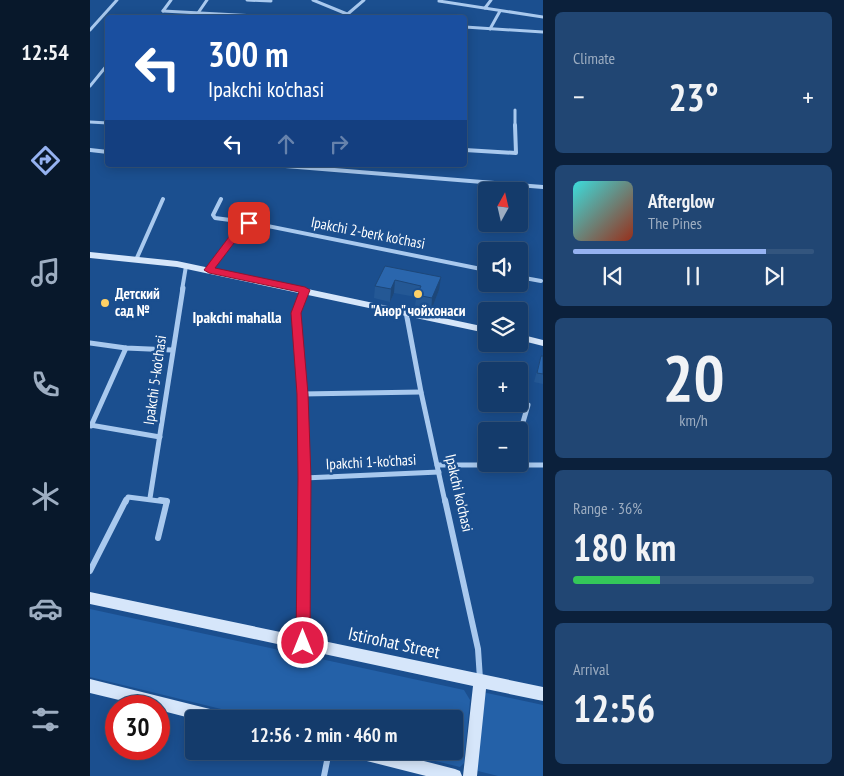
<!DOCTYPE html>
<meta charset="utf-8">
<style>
body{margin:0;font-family:"PT Sans Narrow",sans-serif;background:#214673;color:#f1f3f6;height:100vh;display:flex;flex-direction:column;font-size:19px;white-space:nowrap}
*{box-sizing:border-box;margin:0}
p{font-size:16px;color:#9dadc1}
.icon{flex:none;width:28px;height:28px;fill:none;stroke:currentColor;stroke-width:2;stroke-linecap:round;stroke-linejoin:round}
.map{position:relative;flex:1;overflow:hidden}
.side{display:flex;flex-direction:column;gap:12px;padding:12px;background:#0b203b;width:301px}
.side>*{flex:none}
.hud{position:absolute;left:15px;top:15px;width:362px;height:152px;border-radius:5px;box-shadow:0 2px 12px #0003,0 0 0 1px #33557e;background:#1a4fa0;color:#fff;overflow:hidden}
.needle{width:32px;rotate:8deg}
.buttons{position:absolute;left:388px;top:182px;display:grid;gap:10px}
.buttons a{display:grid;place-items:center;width:50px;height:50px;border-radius:5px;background:#143b6b;box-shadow:0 2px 12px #0003,0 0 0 1px #33557e;font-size:25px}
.speed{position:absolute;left:15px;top:695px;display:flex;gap:10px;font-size:25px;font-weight:700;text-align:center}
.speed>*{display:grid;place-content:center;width:65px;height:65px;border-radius:50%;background:#143b6b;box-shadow:0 2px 12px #0003,0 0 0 1px #33557e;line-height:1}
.speed .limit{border:8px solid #d22;background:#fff;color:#111}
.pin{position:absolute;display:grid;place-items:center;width:42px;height:42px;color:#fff;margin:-21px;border-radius:10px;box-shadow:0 2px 8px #0006}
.me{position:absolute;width:55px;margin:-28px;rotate:0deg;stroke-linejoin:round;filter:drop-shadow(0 0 4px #0008)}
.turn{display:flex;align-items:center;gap:18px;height:105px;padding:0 20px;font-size:22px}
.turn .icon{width:65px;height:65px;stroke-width:2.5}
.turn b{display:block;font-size:35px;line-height:42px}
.lanes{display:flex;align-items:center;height:48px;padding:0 20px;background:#0003;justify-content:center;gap:25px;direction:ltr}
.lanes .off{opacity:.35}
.big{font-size:38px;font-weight:600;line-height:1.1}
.side .card{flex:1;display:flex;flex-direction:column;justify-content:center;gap:8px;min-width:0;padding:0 18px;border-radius:8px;background:#214673}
.side .dial{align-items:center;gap:0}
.dial b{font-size:65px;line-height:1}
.song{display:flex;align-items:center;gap:15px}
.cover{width:60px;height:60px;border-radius:8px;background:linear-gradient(135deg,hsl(180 70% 55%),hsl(10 70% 35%))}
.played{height:5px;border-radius:2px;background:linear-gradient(90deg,#95b2f1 80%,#33557e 80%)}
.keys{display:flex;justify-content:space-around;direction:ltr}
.heat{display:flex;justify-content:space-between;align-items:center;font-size:28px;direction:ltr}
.charge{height:8px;border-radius:4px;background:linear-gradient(90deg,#34c759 36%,#33557e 0)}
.trip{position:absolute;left:95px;top:710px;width:278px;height:50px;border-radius:5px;background:#143b6b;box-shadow:0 2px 12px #0003,0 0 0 1px #33557e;font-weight:600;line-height:50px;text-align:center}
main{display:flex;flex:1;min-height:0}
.tab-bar{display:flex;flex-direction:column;width:90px;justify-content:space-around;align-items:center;background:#08182b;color:#9dadc1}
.tab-bar .icon{width:35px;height:35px}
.tab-bar .on{color:#95b2f1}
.tab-bar b{font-size:22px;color:#f1f3f6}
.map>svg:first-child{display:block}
.green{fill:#2461a8}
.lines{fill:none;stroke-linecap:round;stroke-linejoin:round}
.minor-far3{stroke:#a9c9ee;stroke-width:3}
.minor-far2{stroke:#a9c9ee;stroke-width:4}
.minor-far1{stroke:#a9c9ee;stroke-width:5}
.minor{stroke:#a9c9ee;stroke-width:6}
.secondary{fill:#d6e6fa;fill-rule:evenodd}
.wall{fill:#245895}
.shaded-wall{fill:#1d4779}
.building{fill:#2a66ad;stroke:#1d4779}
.route{fill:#e11d48;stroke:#92132f}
.poi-dot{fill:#ffd166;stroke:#1b4f8f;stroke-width:2}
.labels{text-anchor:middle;stroke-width:5;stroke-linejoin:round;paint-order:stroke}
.street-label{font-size:15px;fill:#fff;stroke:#1b4f8f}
.poi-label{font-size:15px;font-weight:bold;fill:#fff;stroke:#1b4f8f;text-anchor:start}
.neighbourhood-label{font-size:16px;font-weight:bold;fill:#fff;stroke:#1b4f8f}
.near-street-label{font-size:18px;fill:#fff;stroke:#1b4f8f}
</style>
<main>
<nav class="tab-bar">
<b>12:54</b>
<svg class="icon on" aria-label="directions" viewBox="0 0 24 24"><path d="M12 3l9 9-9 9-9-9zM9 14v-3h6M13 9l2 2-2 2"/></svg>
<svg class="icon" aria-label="music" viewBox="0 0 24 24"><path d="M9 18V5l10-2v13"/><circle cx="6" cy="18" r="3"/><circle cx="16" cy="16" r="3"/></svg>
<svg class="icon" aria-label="phone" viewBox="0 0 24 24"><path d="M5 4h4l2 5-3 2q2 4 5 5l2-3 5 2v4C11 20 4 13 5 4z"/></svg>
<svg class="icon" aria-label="climate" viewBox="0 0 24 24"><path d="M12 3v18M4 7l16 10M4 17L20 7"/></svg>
<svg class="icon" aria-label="car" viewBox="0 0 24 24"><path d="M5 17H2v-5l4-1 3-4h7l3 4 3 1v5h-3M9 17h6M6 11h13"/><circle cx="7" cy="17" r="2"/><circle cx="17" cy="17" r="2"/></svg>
<svg class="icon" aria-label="filters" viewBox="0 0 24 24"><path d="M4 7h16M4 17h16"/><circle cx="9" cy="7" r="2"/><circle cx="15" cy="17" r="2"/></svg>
</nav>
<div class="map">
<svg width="453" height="776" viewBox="0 0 453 776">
<rect width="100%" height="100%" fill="#1b4f8f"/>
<!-- green -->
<g class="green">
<polygon points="0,609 374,690 380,700 374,763 370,767 305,751 364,751 364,719 172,719 0,677"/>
<polygon points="397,693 453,705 453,776 408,776 388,771 386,768 394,694"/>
</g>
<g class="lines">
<!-- minor-far3 -->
<g class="minor-far3">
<polyline points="157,0 181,1"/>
<polyline points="223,0 257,14"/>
<polyline points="349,1 453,17"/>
<polyline points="395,8 401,0"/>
<polyline points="73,11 204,18"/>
<polyline points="73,11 81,0"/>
<polyline points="108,13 117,0"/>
<polyline points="55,18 56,16"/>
<polyline points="253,18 274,0"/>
<polyline points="375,27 453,32"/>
<polyline points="400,29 410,11"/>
<polyline points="0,30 27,0"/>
<polyline points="0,86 18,64"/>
<polyline points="425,110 425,126"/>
<polyline points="0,122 18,123"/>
</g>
<!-- minor-far2 -->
<g class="minor-far2">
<polyline points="0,150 18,152"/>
<polyline points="375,150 426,153 425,125"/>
<polyline points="183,165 453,187"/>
<polyline points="131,199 123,215 125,218 163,223 396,270"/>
<polyline points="46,260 73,199"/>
<polyline points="119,270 154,223"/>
<polyline points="429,277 451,281"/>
<polyline points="92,290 96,266"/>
</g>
<!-- minor-far1 -->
<g class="minor-far1">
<polyline points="316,312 331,392 355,502"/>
<polyline points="0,343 36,348 82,350"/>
<polyline points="212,394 331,392"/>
<polyline points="0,425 70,437"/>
<polyline points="1,426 36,348"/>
<polyline points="429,436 438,405"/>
<polyline points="347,465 453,465"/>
<polyline points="214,478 349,472"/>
<polyline points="60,498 93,288"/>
<polyline points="36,502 38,497 77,502"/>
<polyline points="214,502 212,394 206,313 215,291"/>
</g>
<!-- minor -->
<g class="minor">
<polyline points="355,500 388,649 390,679"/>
<polyline points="68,538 77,501 70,500"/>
<polyline points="0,571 36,500"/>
<polyline points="213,643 214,500"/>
<polyline points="234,776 239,751"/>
</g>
<!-- secondary -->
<g class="secondary">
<polygon points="0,252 87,261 396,327 396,333 87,267 0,258"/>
<polygon points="429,334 453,340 453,346 429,340"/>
<polygon points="0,592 453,687 453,701 396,689 387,776 373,776 383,686 0,604"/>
<polygon points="0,679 132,712 137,714 139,719 104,719 69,710 69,706 54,706 0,693"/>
<polygon points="258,751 295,751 365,769 370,771 372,776 336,776 265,758 260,756"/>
</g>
</g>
<!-- wall -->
<g class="wall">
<polygon points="295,266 349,290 341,311 325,307 326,297 304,293 300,302 284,298 285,286"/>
<polygon points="451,356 453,356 453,384 444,382"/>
</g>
<!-- shaded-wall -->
<g class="shaded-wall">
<polygon points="351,277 349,290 341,311 342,298"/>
<polygon points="305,280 304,293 300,302 301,289"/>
</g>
<!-- building -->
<g class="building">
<polygon points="295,266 351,277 342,298 327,295 331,286 305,280 301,289 285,286"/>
<polygon points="451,356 453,356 453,374 447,373"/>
</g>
<!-- route -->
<polygon class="route" points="159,220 163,221 163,225 157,226 125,268 215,287 220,290 211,313 218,394 221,478 220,643 218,648 213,650 208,648 206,643 208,478 207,394 201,313 209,292 119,273 114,270 151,221"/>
<!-- markers -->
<g class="poi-dot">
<circle cx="328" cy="294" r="5"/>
<circle cx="15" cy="303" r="5"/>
</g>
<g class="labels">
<!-- street labels -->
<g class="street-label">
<text transform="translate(278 233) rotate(11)" y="5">Ipakchi 2-berk ko'chasi</text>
<text transform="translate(65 380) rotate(-82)" y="5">Ipakchi 5-ko'chasi</text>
<text transform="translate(281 462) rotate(-3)" y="5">Ipakchi 1-ko'chasi</text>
<text transform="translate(369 493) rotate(77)" y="5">Ipakchi ko'chasi</text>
</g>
<!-- poi labels -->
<g class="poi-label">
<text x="25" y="299">Детский<tspan x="25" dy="17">сад №</tspan></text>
<text x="328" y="316" text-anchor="middle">"Анор" чойхонаси</text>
</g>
<!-- neighbourhood labels -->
<g class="neighbourhood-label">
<text x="147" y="323">Ipakchi mahalla</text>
</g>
<!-- near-street labels -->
<g class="near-street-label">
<text transform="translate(304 643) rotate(12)" y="6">Istirohat Street</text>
</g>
</g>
</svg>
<div class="buttons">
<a><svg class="needle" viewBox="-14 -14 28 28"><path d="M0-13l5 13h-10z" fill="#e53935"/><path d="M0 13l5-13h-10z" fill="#9dadc1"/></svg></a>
<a><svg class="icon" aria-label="sound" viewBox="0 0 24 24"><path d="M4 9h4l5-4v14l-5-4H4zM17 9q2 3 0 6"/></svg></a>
<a><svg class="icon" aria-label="layers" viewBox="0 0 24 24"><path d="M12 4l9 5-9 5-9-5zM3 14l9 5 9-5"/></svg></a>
<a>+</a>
<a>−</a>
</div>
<div class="speed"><div class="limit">30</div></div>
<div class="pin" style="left:159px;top:223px;background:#d93025"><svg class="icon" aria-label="arrive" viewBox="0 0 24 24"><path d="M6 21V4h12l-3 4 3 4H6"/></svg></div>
<svg class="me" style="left:213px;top:643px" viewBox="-20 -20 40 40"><circle r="17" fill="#e11d48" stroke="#fff" stroke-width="3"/><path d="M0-11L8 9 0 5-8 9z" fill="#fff"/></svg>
<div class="trip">12:56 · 2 min · 460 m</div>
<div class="hud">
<div class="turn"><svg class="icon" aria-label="left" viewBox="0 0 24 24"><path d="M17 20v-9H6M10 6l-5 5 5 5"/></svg><div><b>300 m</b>Ipakchi ko'chasi</div></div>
<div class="lanes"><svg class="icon" aria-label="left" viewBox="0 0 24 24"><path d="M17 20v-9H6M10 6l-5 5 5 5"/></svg><svg class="icon off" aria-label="ahead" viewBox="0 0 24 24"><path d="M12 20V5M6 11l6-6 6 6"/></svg><svg class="icon off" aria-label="right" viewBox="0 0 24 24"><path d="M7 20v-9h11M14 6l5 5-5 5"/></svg></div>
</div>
</div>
<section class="side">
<div class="card"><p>Climate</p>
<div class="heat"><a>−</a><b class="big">23°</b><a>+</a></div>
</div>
<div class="card">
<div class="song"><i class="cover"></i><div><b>Afterglow</b><p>The Pines</p></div></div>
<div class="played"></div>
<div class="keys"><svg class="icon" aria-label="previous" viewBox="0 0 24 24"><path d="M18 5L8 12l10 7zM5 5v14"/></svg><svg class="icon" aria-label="pause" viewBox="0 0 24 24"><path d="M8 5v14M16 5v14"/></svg><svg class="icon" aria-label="next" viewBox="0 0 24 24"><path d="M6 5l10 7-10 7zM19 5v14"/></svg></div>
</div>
<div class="card dial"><b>20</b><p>km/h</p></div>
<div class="card"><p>Range · 36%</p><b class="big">180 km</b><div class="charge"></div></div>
<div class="card"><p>Arrival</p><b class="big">12:56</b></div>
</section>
</main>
